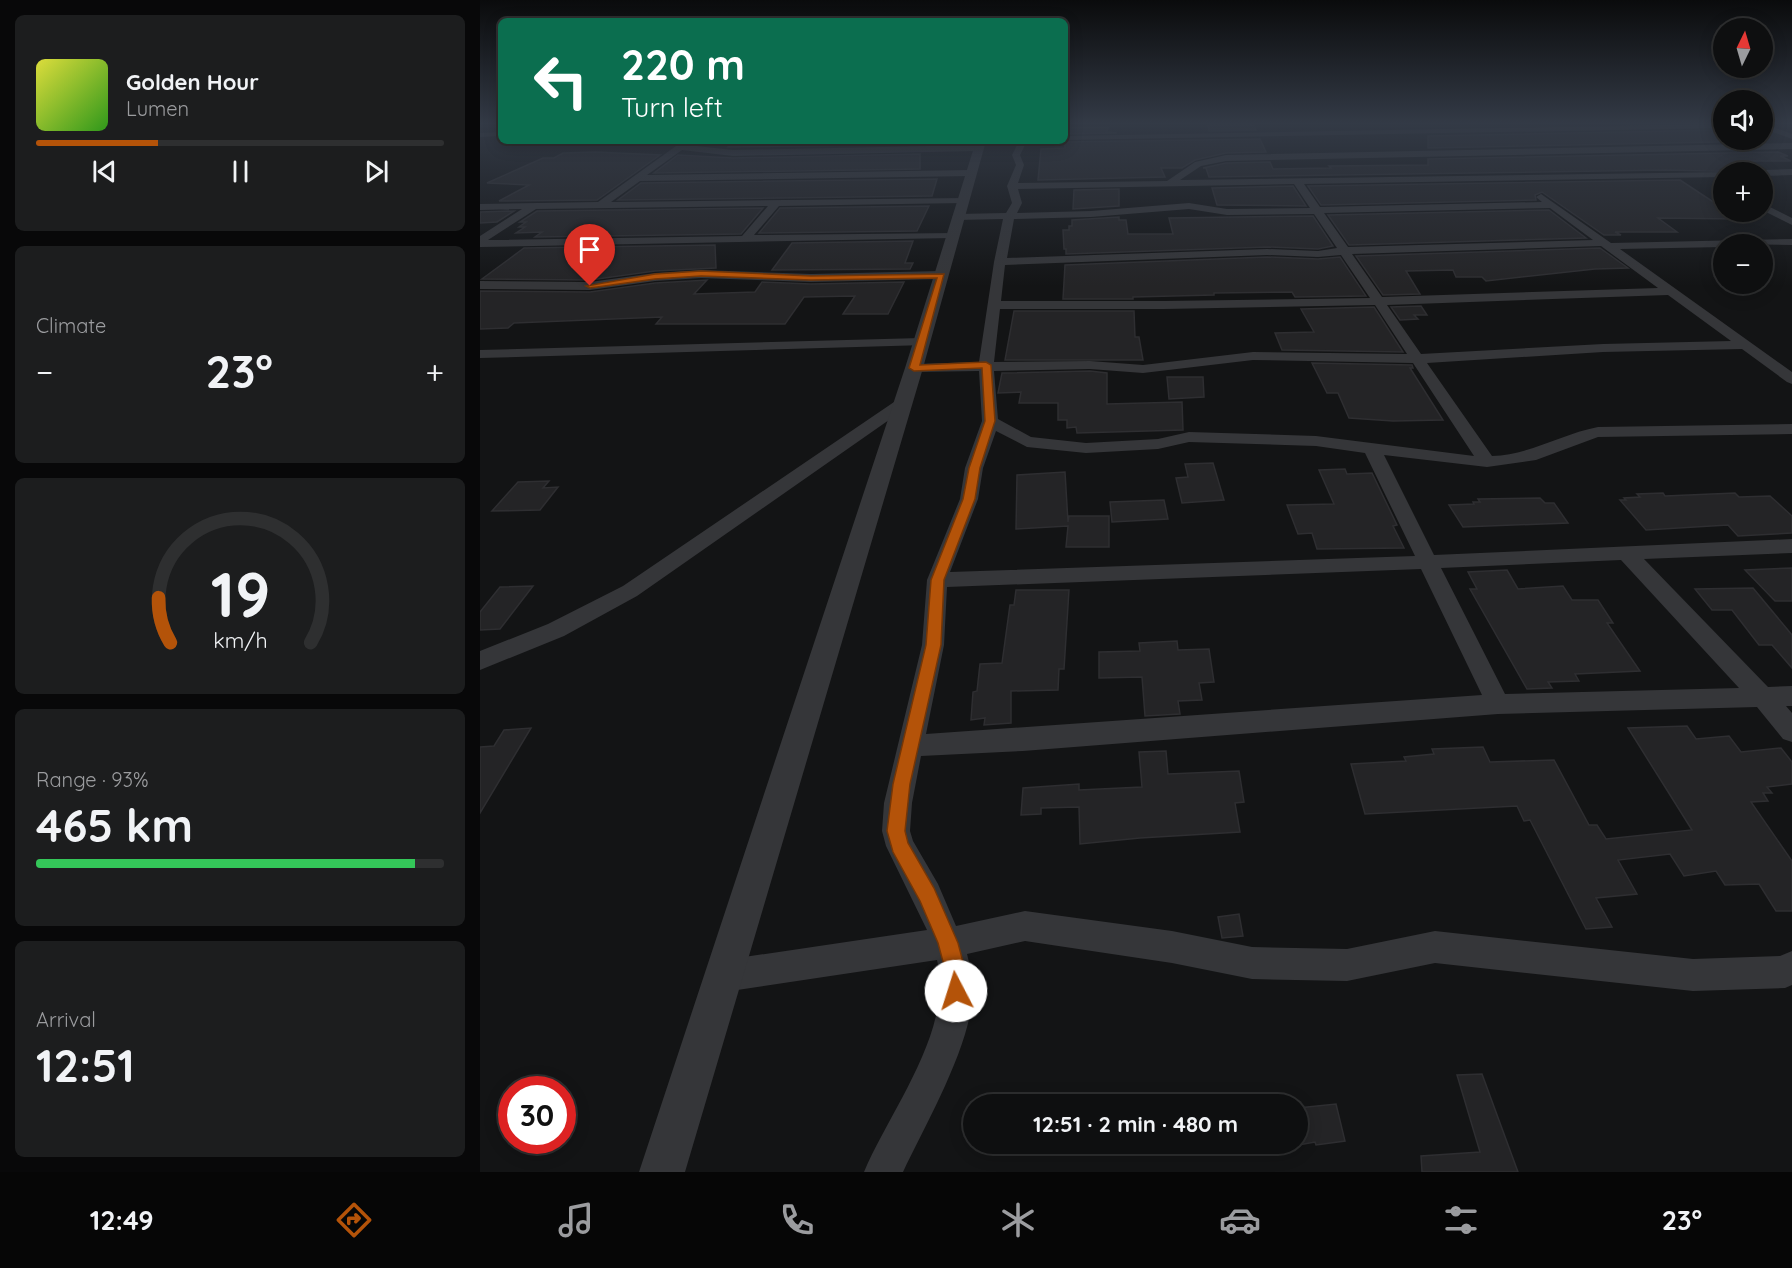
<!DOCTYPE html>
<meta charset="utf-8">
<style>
body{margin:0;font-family:Quicksand,sans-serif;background:#1c1d1e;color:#f1f3f6;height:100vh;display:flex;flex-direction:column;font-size:22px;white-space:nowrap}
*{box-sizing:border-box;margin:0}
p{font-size:20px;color:#9b9c9f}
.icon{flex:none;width:33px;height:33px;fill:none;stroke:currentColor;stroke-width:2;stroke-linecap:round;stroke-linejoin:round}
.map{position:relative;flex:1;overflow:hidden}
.sheet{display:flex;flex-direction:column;gap:15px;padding:15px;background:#080809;width:480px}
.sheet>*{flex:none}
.top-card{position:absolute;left:18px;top:18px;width:570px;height:126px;border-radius:9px;box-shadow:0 3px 15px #0003,0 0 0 2px #2e2f30;background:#0b6e4f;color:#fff;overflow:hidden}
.needle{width:39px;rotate:5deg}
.buttons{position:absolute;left:1233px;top:18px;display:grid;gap:12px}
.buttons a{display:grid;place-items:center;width:60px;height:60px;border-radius:50%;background:#0e0f10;box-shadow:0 3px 15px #0003,0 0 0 2px #2e2f30;font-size:30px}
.speed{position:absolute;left:18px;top:1076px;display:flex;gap:12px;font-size:30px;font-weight:700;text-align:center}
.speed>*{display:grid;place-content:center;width:78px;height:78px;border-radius:50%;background:#0e0f10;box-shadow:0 3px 15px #0003,0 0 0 2px #2e2f30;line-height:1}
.speed .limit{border:9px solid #d22;background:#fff;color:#111}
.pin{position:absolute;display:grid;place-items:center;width:51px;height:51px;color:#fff;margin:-62px -26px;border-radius:50% 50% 50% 0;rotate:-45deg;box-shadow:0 0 6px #0007}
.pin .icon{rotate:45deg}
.me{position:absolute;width:66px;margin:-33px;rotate:355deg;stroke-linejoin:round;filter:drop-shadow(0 0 4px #0008)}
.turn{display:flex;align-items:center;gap:21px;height:126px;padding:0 24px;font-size:27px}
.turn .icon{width:78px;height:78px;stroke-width:2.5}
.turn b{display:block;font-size:42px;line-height:51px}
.big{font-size:45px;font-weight:800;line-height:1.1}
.sheet .card{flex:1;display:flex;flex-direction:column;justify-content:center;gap:9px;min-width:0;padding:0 21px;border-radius:9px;background:#1c1d1e}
.sheet .dial{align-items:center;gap:0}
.dial svg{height:156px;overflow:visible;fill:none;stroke:#2e2f30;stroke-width:7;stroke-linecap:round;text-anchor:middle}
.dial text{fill:#f1f3f6;stroke:none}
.song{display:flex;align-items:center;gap:18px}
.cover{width:72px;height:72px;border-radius:9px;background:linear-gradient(135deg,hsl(60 70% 55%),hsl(110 70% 35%))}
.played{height:6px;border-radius:3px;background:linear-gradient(90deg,#b45309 30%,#2e2f30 30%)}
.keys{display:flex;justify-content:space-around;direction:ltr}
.heat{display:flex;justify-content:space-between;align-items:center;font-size:33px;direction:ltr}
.charge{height:9px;border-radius:4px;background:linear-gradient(90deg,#34c759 93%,#2e2f30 0)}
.trip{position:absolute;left:483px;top:1094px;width:345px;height:60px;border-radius:30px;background:#0e0f10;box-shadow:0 3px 15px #0003,0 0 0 2px #2e2f30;font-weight:800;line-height:60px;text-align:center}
.tabs{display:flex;height:96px;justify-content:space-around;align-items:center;background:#060606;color:#9b9c9f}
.tabs .icon{width:42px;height:42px}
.tabs .current{color:#b45309}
.tabs b{font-size:27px;color:#f1f3f6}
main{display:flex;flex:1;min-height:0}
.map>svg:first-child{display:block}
.building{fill:#242426;stroke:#2e2e31;stroke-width:1.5}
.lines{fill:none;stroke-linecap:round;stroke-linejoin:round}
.minor{fill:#353639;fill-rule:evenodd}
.tertiary{fill:#353639;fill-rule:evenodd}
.route{fill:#b45309;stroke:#753606;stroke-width:1.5}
</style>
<main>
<section class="sheet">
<div class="card">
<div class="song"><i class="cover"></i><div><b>Golden Hour</b><p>Lumen</p></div></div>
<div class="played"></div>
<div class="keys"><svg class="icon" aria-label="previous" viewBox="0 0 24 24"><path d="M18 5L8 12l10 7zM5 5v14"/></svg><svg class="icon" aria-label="pause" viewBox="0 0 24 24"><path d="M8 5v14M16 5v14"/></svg><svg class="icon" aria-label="next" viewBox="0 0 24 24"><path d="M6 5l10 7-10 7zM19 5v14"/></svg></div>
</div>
<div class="card"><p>Climate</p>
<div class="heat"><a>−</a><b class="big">23°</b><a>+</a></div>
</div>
<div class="card dial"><svg viewBox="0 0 100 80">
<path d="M14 69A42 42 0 1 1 86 69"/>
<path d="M14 69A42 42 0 0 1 8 46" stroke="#b45309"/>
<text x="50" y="56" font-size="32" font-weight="700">19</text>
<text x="50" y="72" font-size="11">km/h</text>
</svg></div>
<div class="card"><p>Range · 93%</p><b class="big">465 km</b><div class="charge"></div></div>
<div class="card"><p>Arrival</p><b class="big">12:51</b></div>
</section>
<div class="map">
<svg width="1312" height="1172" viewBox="0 0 1312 1172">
<rect width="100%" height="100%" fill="#131415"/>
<!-- building -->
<g class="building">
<polygon points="728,124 765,124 774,125 776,130 729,131"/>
<polygon points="629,127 626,132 637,133 585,134 585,128"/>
<polygon points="1244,130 1244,140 1287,141 948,148 948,136"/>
<polygon points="780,139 786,152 746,153 715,160 702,168 681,168 685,177 558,180 561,149 585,148 585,142"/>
<polygon points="274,141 439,141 440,144 248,147 252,143"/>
<polygon points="116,152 180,155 117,200 19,201 49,185 7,183 63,158 74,158 83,153"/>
<polygon points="1298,152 1308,156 1300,156 1311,161 1262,161 1273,165 1268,166 1278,170 1276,172 1185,170 729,177 726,168 723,168 746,163 790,162 793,169 851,168 849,166 948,165 948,159"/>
<polygon points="440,154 440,169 174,173 198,155 253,158"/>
<polygon points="457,179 452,196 138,200 161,183"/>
<polygon points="1200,180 1244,209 1244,212 1259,219 1178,218 1197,232 1135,232 1141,235 1124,235 1062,192 1055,195 1056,200 841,205 828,186"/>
<polygon points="813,186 826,206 737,205 732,188"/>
<polygon points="639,189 639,206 593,209 594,190"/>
<polygon points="449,206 437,231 279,233 300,208"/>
<polygon points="283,208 261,234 55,237 62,232 36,233 45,227 39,227 46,222 40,222 57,211"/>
<polygon points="1069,210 1106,238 869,245 848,215"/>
<polygon points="34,211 17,222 0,223 0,212"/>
<polygon points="833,216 853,246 838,249 787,247 586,254 586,249 584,249 583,230 589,230 589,226 592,226 592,220 639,217 639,220 646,220 648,234 693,234 689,218"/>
<polygon points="433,241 425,263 433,263 430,269 292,270 312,243"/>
<polygon points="235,245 236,268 175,271 110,280 2,279 44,248"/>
<polygon points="1120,248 1148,268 1115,269 1006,281 1002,277 976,277 973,270 926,271 940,294 903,295 876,256"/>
<polygon points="787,257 838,259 860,257 886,296 815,297 812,292 734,293 734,295 653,297 653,299 583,299 585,265"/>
<polygon points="227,280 214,294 275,292 282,282 331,284 424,282 408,314 363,314 375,296 324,297 305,324 176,324 182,317 34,323 28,328 0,329 0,291 110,292 175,283"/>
<polygon points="941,306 947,315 934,315 938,319 920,320 911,307"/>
<polygon points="894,307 923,352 802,350 795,333 834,332 821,309"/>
<polygon points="534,311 654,311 655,337 659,337 663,360 525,360"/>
<polygon points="832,363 932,365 933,368 930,368 963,420 913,421 869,418 858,393 847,393"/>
<polygon points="610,371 627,373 627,404 702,402 703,430 597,433 596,427 587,428 587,420 578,420 578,403 539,403 541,392 518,393 522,373"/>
<polygon points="687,377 723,377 724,397 689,399"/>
<polygon points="733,463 744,500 702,503 696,478 708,477 705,464"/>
<polygon points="865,469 867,474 892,473 917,525 913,526 924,548 837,549 832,533 818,534 807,505 854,504 839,470"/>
<polygon points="585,472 588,522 589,516 629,516 629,547 586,547 588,526 536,529 537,475"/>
<polygon points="69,481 63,488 78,487 60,510 12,511 38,482"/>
<polygon points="1183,493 1185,496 1255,493 1259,497 1290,496 1312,516 1312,533 1258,536 1248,525 1166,530 1140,500 1146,500 1144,498 1160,497 1157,494"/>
<polygon points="1060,498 1065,503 1074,503 1088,523 983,527 969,505 994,504 993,502 1000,502 998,499"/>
<polygon points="684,500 688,519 632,522 630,502"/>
<polygon points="1312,568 1312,601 1295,601 1265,570"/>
<polygon points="1027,570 1038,589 1083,586 1092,600 1118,600 1133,623 1127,623 1160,671 1095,674 1099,681 1068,682 1072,688 1047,689 990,589 997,589 988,572"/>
<polygon points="53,586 20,629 0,630 0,612 20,587"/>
<polygon points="1273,588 1312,635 1312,668 1292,645 1279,645 1252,610 1232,610 1215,589"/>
<polygon points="536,590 589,590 584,669 579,669 578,690 531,691 531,723 504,725 505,718 491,720 493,692 497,691 500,664 522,663 530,605 534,605"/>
<polygon points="697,641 698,650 729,649 734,682 719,683 722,700 698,701 700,714 665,716 662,677 619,678 619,652 660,651 659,643"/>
<polygon points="1207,726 1216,739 1249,736 1261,752 1301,748 1312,762 1312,784 1287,787 1292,793 1283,793 1288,801 1271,802 1312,861 1312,911 1296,911 1279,884 1245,885 1236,871 1204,876 1190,854 1138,860 1157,894 1116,898 1132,927 1106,929 1050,820 1044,821 1037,806 885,814 871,764 926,761 924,757 954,754 952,749 1003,747 1010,762 1074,760 1109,825 1117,825 1126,839 1212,830 1148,728"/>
<polygon points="51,728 0,813 0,747 14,746 24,730"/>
<polygon points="686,751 688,774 759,771 764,802 755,803 760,832 660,838 600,844 599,807 561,808 561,814 541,815 543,788 599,784 599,790 662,787 659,752"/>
<polygon points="759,914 763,936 742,938 738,917"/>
<polygon points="1002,1074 1038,1172 942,1172 941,1156 1000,1152 977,1075"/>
<polygon points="856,1104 865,1141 836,1145 835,1142 818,1145 818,1108"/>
</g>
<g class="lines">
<!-- minor -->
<g class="minor">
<polygon points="1282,123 1312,134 1312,139 1282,128"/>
<polygon points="1244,124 1244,128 585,140 585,136"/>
<polygon points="21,132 21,136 0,137 0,133"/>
<path d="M203,141H212L207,145L253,150L498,145L502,148L498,151L253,156L202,150L167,175L491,170L496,173L491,176L160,181L131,202L486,198V202L483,203L299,206L274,235L476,233V237L472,238L0,247V236L42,209L0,210V204L118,202ZM288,206L262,236L8,240L56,209Z"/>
<path d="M539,141H547L540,155L544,165L538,183L687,181L715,162L746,155L1312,143V149L746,161L721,166L700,180L1247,172H1244V177L824,184L840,207L1062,202L1056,197L1061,194L1131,243L1312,239V245L1244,244V247L1140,249L1312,372V384L1307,382L1262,349L1123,352L947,363L1012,456C1050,455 1081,434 1118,427L1312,424V434L1118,437L1056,460L1007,467L904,455L954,555L1312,539V553L1164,559L1288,687L1312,686V706H1306L1312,713V742L1303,739L1277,707L1018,714L543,751L441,756L432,803L430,831L433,841L458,884L476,926L545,911L692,931L772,947L867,949L955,931L1213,959L1300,956L1312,951V985L1305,988L1213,991L955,963L867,981L772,979L692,963L545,941L487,954C492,972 494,991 491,1009C483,1059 445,1126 423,1172H384C410,1110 474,1030 457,960L244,992L233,987L228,976L233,965L244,960L447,930L406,846L402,831L404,803L442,645L447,580L480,499L485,468L502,421L499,371L434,372L427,368L434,364L499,362L514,262L523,219L477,220L472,217L477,214L526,213L532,203L527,186L536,165L532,155ZM814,184L830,208L747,209L709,203L611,211L537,213L542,203L538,189ZM1070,208L1113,240L868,247L844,213ZM709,209L747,215L834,214L857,248L838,251L787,249L527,258L534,219L611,217ZM1121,246L1178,288L902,297L872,254ZM787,255L838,257L861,255L890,298L684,301H521L525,265ZM1188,295L1251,341L1123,344L941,354L907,305ZM895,305L927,354L773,352L663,365L610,361L514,362L520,309H684ZM773,360L933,363L994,456L836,436L709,432L678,439L606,443L551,437L518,419L514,371L610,369L663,373ZM516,431L547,447L606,453L678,449L709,442L836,446L885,453L935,556L470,572L498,499L503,468ZM1141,560L1259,688L1025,694L961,568ZM941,569L1002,695L446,734L464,645L467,587Z"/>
<polygon points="1312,169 1312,175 1282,176 1282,172 1278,172 1282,170"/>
<polygon points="1282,203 1312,218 1312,225 1282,210"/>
<polygon points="221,270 331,274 461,271 467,275 461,279 331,282 221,278 175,281 110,290 0,289 0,281 110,282 175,273"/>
<polygon points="441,338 448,342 446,345 0,358 0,350"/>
<polygon points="423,398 431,403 429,406 157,596 84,636 0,670 0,651 68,624 143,586 417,400"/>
</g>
<!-- tertiary -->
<polygon class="tertiary" points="496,141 506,141 443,368 205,1172 159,1172 425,368"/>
</g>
<!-- sky -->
<linearGradient id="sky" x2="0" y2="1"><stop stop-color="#0a0b0c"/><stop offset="0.43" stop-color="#333a46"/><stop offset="1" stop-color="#333a46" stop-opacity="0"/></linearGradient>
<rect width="1312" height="286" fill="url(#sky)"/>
<!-- route -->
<polygon class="route" points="221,271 331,276 464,274 440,365 506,362 511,365 515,421 500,468 495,499 464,580 461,645 430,784 425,831 428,843 454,888 478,943 486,973 486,991 483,999 476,1002 468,999 465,991 466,973 458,943 440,901 413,852 407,831 413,784 446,645 451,580 483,499 489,468 505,421 502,368 434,371 429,368 457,278 331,280 221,276 175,279 110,288 106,286 175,274"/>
</svg>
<div class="buttons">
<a><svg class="needle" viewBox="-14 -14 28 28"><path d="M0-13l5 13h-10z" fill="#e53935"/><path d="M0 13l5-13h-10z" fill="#9b9c9f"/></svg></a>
<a><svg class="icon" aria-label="sound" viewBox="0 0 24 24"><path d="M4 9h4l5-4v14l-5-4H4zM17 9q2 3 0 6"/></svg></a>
<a>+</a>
<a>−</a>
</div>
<div class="speed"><div class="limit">30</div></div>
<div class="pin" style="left:110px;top:286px;background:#d93025"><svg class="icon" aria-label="arrive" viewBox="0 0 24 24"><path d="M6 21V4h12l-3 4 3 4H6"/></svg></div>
<svg class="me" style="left:476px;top:991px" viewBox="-20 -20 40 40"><circle r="19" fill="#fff"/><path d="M0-13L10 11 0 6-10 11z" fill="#b45309"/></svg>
<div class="trip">12:51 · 2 min · 480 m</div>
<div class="top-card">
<div class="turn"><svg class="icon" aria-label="left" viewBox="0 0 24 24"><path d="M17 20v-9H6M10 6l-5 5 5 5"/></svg><div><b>220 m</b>Turn left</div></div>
</div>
</div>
</main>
<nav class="tabs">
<b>12:49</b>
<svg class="icon current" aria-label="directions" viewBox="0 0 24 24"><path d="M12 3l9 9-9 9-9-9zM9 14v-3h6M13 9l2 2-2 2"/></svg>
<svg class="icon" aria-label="music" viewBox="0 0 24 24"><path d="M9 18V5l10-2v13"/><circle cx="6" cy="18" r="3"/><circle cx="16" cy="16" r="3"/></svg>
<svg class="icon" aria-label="phone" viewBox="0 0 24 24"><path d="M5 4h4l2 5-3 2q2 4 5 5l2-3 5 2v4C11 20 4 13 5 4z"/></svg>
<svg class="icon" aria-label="climate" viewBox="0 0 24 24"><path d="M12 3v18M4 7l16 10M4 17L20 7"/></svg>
<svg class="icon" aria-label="car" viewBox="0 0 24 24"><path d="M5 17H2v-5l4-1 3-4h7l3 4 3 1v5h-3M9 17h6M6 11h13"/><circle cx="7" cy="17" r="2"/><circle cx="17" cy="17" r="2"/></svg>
<svg class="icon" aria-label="filters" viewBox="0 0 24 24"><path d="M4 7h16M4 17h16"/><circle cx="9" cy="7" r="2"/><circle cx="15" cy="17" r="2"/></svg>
<b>23°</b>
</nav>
